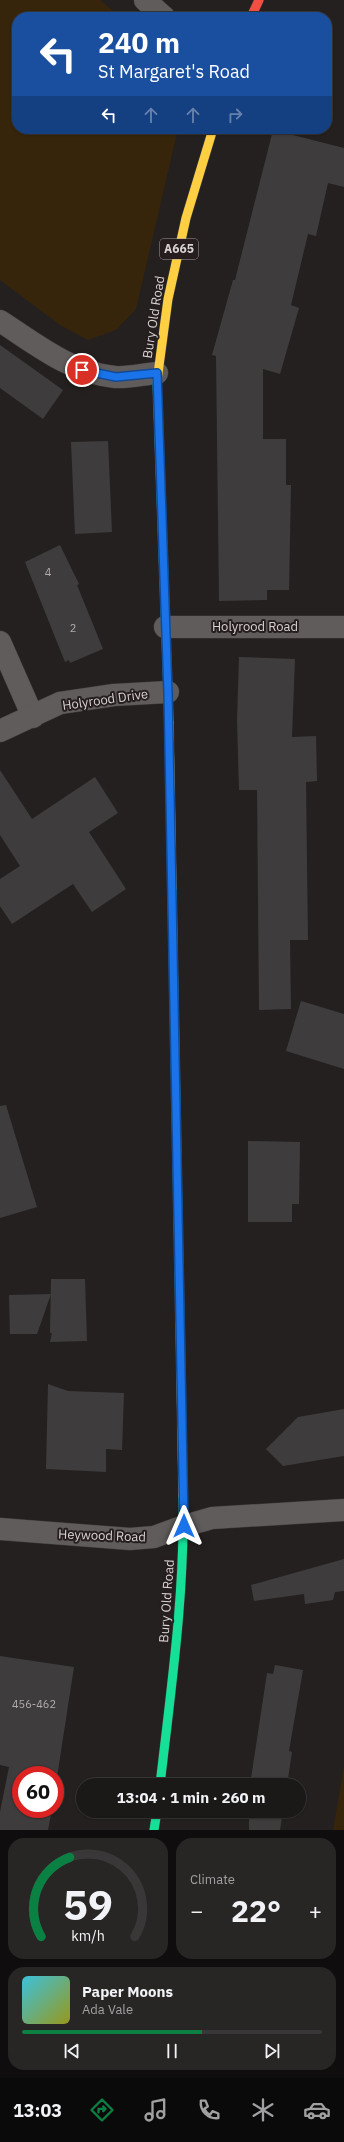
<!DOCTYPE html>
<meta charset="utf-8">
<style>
body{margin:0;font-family:"IBM Plex Sans",sans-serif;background:#282525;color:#f1f3f6;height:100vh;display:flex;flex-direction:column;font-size:15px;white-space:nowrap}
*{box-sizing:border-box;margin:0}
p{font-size:13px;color:#a0a0a2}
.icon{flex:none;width:22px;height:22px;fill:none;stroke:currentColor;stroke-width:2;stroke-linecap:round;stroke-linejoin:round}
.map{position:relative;height:1830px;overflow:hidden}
.drawer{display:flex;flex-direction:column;gap:8px;padding:8px;background:#0f0d0d;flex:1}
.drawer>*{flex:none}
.top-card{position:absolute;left:12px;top:12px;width:320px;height:122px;border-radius:16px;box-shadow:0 1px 3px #0004,0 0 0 1px #393737;background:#1a4fa0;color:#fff;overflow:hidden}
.speed{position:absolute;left:12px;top:1766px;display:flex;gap:8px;font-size:20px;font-weight:700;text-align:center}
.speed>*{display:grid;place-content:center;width:52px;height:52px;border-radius:50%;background:#1b1818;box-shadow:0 1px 3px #0004,0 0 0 1px #393737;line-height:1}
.speed .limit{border:6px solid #d22;background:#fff;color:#111}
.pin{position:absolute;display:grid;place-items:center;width:34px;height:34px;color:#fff;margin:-17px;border:2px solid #fff;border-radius:50%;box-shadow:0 1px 4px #0007}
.me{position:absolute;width:44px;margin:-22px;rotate:0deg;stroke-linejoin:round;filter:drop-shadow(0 0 3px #0008)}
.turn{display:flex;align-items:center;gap:14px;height:84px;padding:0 20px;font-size:18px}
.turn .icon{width:52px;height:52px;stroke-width:2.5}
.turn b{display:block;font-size:28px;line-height:34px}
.lanes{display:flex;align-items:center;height:38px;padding:0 20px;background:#0003;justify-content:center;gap:20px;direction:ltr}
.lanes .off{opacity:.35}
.big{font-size:30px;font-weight:800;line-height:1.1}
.drawer .widget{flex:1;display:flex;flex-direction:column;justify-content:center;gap:6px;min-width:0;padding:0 14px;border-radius:16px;background:#282525}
.drawer .dial{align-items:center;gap:0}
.dial svg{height:104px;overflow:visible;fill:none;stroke:#393737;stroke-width:7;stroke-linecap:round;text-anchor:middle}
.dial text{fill:#f1f3f6;stroke:none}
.song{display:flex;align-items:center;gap:12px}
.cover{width:48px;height:48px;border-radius:6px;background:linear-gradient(135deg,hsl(190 70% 55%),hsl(60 70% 35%))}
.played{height:4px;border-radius:2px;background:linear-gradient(90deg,#0b8043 60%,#393737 60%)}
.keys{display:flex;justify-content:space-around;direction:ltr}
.heat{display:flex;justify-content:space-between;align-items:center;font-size:22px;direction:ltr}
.drawer .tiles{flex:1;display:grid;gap:8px;grid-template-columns:1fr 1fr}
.widget:last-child{grid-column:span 2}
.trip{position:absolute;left:76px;top:1778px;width:230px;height:40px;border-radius:20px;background:#1b1818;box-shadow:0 1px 3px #0004,0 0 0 1px #393737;font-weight:800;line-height:40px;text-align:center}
.tab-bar{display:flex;height:64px;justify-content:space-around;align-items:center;background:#0b0a0a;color:#a0a0a2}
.tab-bar .icon{width:28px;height:28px}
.tab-bar .current{color:#0b8043}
.tab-bar b{font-size:18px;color:#f1f3f6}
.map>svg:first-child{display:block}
.green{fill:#36250a}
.building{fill:#3f3c3d}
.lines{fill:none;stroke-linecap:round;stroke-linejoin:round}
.street-casing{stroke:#3e3a3a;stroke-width:23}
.fast-casing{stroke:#3e3a3a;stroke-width:10}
.slow-casing{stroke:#3e3a3a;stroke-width:10}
.jam-casing{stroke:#3e3a3a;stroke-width:10}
.street{stroke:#605c5c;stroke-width:22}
.fast{stroke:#16e098;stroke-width:9}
.slow{stroke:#ffcf43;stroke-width:9}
.jam{stroke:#f24e42;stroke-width:9}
.route-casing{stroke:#114b97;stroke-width:10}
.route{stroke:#1a73e8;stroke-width:7}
.labels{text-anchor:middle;stroke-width:4;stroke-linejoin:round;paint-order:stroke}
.number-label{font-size:11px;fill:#b2acae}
.shield{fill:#261e1e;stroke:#a39c9d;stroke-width:1}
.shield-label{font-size:12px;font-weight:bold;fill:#d8d2d3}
.street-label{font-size:13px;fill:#d8d2d3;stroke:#261e1e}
</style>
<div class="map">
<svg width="344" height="1830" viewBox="0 0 344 1830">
<rect width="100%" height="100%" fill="#242020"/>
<!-- green -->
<g class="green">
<polygon points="0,0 100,0 120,17 17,17 17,129 178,129 136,309 116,330 88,340 60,325 0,280"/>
<polygon points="344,1766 344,1830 333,1830"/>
</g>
<!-- building -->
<g class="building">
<polygon points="273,130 344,148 344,187 328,183 316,236 308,234 291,305 299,308 280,374 263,369 263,439 286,439 286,485 291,485 289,590 267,590 267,600 219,601 216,356 212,355 233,280 235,280"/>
<polygon points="0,345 63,390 43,419 0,388"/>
<polygon points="108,441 112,532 75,534 71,442"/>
<polygon points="60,545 79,584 77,585 103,649 70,663 69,660 65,662 25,562"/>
<polygon points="239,657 295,659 292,737 316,736 317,781 306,782 308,940 290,940 291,1009 259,1010 257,790 239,790 237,720"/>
<polygon points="0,770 32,819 95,777 118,813 89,832 126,889 92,912 73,884 12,924 0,906 0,879 20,866 0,835"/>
<polygon points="301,1001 344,1014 344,1069 286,1051"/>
<polygon points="6,1105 37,1207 0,1218 0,1106"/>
<polygon points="248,1141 300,1142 299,1204 292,1204 292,1222 248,1222"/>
<polygon points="51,1279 85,1279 87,1341 50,1342 52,1333 50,1333"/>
<polygon points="51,1294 37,1334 10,1334 9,1295"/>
<polygon points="48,1384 68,1391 124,1393 122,1450 106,1449 106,1472 46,1469"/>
<polygon points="344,1409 344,1456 283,1466 266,1449 298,1417"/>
<polygon points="344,1559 344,1591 335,1592 333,1600 305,1604 304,1594 254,1601 251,1585"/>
<polygon points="0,1656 74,1667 55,1790 55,1775 21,1775 21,1809 52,1809 48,1830 0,1830 0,1812 9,1767 0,1765"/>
<polygon points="275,1665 303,1670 289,1751 292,1752 287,1785 250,1785 267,1673 273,1674"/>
<polygon points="249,1811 283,1811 280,1830 249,1830"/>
</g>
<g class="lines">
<defs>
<g id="street">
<polyline points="145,0 164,17"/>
<path d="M0,321C36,344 71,373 115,377C128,378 144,374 157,373"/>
<polyline points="165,627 344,627"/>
<polyline points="0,642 33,717"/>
<polyline points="0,731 60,703 114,695 168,692"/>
<polyline points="0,1529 130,1539 154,1537 184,1526 212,1518 344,1510"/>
</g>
<g id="fast">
<polyline points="157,381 169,722"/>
<polyline points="172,888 180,1324"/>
<path d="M160,1785C171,1689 185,1593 183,1496"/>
<polyline points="154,1830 157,1811"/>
</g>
<g id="slow">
<polyline points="157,381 168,299 186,218 213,129"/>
<polyline points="169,722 172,888"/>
<polyline points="180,1324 183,1496"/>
</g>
<polyline id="jam" points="251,17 259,0"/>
</defs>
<!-- street casing -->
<use href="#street" class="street-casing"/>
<!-- fast casing -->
<use href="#fast" class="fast-casing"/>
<!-- slow casing -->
<use href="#slow" class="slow-casing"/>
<!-- jam casing -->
<use href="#jam" class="jam-casing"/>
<!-- street -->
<use href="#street" class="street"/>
<!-- fast -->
<use href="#fast" class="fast"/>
<!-- slow -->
<use href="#slow" class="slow"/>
<!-- jam -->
<use href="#jam" class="jam"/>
</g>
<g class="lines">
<defs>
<polyline id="route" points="82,370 116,377 157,373 168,692 184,1526"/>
</defs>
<!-- route casing -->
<use href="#route" class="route-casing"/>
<!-- route -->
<use href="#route" class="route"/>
</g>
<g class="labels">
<!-- number labels -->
<g class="number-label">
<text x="48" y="576">4</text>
<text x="73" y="632">2</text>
<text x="34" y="1708">456-462</text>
</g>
<!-- shield labels -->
<rect class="shield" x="160" y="239" width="38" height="20" rx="3"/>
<g class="shield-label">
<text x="179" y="253">A665</text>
</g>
<!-- street labels -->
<g class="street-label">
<text transform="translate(153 317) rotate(-81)" y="5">Bury Old Road</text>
<text x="255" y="631">Holyrood Road</text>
<text transform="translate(105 699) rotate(-8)" y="5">Holyrood Drive</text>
<text transform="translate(102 1535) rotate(2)" y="5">Heywood Road</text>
<text transform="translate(166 1601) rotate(-86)" y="5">Bury Old Road</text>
</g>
</g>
</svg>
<div class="speed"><div class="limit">60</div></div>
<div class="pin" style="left:82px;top:370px;background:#d93025"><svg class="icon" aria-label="arrive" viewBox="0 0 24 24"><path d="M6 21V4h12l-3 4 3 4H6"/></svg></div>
<svg class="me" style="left:184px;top:1526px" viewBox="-20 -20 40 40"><path d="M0-17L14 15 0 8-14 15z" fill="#1a73e8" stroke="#fff" stroke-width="4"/></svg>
<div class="trip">13:04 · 1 min · 260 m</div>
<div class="top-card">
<div class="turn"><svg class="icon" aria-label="left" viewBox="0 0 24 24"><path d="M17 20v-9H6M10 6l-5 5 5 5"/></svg><div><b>240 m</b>St Margaret's Road</div></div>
<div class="lanes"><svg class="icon" aria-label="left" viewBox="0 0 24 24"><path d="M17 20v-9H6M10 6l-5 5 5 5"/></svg><svg class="icon off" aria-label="ahead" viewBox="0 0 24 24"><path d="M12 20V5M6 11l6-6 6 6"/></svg><svg class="icon off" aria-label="ahead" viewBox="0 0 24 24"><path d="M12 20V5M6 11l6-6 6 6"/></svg><svg class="icon off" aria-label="right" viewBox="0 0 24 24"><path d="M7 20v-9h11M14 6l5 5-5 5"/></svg></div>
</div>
</div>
<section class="drawer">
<div class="tiles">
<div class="widget dial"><svg viewBox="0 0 100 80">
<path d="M14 69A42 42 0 1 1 86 69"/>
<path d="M14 69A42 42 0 0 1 36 8" stroke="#0b8043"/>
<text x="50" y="56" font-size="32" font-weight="700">59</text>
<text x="50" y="72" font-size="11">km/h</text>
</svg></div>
<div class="widget"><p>Climate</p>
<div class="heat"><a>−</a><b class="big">22°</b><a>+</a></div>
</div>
<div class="widget">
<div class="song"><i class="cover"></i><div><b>Paper Moons</b><p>Ada Vale</p></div></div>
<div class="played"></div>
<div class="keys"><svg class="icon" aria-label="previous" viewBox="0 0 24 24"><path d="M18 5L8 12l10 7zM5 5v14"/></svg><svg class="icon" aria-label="pause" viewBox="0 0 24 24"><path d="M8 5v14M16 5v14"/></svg><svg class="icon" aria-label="next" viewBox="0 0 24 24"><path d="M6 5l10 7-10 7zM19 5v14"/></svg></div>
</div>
</div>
</section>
<nav class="tab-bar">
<b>13:03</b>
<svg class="icon current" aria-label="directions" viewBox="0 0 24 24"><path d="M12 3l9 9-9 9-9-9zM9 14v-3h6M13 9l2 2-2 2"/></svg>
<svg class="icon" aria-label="music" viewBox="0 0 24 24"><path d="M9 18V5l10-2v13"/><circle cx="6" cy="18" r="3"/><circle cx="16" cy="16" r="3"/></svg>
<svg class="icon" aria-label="phone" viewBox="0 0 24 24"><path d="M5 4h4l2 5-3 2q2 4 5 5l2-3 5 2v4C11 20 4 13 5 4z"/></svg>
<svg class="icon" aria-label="climate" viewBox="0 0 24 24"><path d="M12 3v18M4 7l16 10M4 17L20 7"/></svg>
<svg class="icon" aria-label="car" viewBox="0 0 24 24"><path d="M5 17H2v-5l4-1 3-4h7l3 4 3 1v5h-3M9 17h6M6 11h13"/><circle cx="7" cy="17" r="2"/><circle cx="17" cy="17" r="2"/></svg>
</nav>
